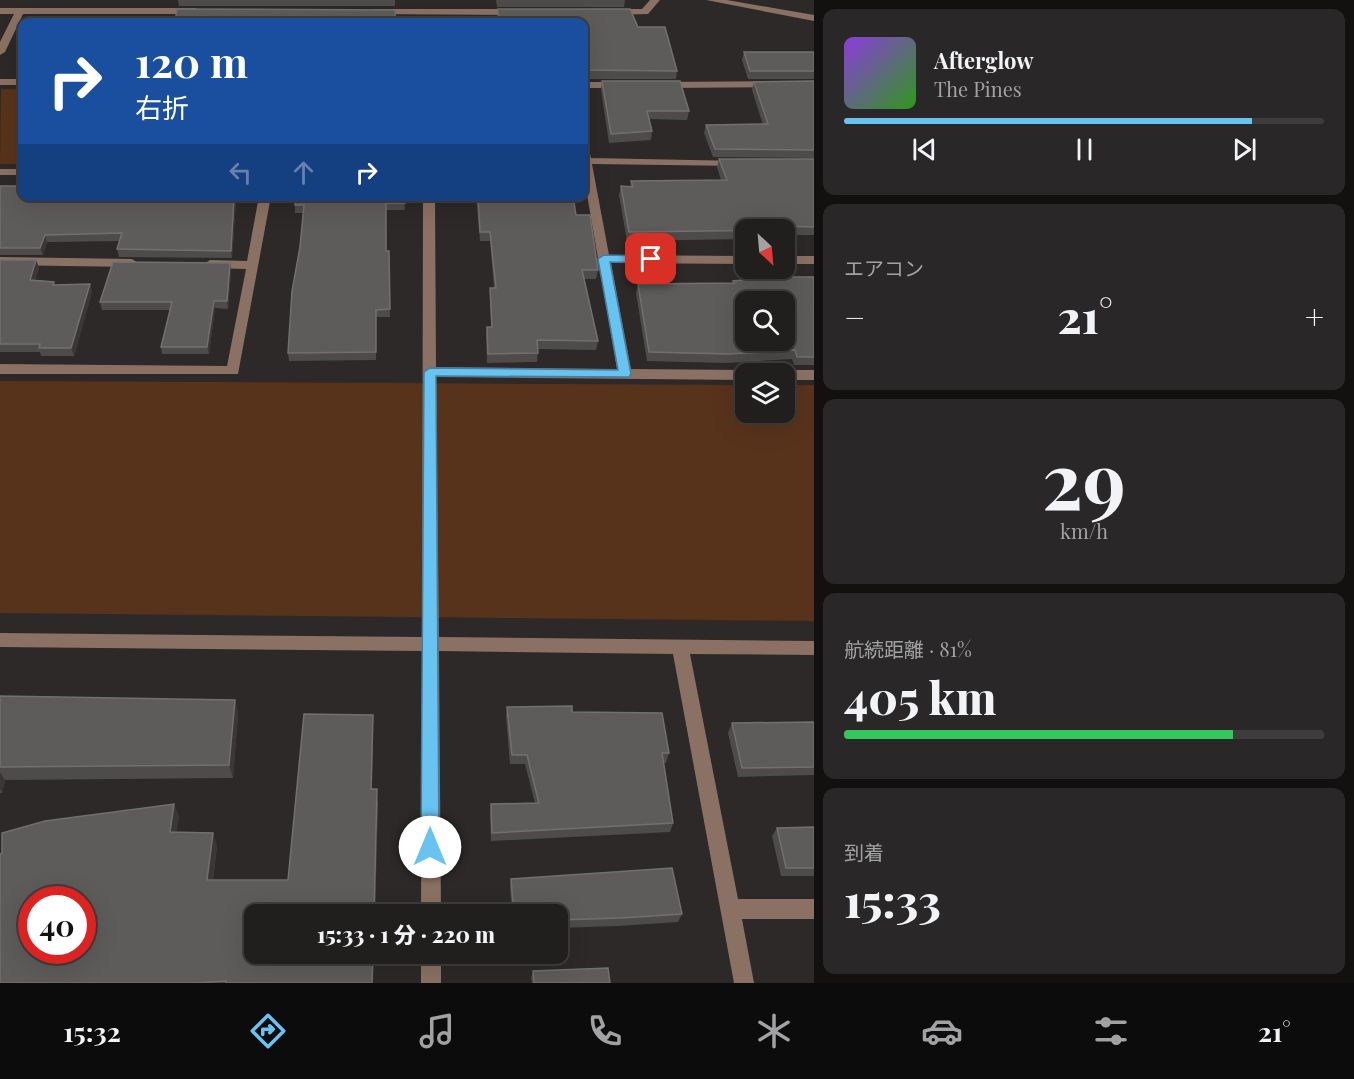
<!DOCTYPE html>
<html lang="ja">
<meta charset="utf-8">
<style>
body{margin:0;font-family:"Playfair Display","Noto Sans JP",serif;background:#292727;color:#f1f3f6;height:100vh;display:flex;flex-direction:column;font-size:22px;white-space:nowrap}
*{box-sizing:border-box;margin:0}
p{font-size:20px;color:#a2a2a4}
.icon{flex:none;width:33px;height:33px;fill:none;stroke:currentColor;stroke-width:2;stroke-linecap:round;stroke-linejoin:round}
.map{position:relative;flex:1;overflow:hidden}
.sheet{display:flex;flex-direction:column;gap:9px;padding:9px;background:#121110;width:540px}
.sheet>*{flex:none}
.hud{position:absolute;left:18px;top:18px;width:570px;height:183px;border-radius:12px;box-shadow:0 6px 24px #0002,0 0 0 2px #3e3d3c;background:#1a4fa0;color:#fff;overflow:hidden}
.needle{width:39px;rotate:154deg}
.fabs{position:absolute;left:735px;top:219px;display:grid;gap:12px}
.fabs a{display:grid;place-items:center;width:60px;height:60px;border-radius:12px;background:#211f1e;box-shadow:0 6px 24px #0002,0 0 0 2px #3e3d3c;font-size:30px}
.speed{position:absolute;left:18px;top:886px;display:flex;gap:12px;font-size:30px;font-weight:700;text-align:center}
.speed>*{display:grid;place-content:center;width:78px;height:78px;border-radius:50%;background:#211f1e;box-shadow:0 6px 24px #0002,0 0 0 2px #3e3d3c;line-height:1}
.speed .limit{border:9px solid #d22;background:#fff;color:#111}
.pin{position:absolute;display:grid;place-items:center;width:51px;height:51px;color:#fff;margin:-26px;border-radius:12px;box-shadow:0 3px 9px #0006}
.me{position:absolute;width:66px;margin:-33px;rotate:0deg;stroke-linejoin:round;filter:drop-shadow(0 0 4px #0008)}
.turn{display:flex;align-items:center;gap:21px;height:126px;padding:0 18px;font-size:27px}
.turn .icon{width:78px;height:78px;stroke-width:2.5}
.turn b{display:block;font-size:42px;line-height:51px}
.lanes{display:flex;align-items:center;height:57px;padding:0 18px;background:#0003;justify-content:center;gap:30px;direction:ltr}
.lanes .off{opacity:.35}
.big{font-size:45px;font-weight:800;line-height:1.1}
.sheet .card{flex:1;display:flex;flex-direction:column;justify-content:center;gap:9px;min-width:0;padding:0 21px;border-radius:12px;background:#292727}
.sheet .dial{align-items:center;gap:0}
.dial b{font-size:78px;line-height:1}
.song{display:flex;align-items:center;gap:18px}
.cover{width:72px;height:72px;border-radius:9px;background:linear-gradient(135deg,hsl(270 70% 55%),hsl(110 70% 35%))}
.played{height:6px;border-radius:3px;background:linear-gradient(90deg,#69c3f1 85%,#3e3d3c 85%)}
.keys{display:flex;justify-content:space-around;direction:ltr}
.heat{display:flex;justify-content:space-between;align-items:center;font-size:33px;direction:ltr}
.charge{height:9px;border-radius:4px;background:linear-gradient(90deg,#34c759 81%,#3e3d3c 0)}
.trip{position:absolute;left:244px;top:904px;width:324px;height:60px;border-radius:12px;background:#211f1e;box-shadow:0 6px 24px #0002,0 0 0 2px #3e3d3c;font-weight:800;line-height:60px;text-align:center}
.dock{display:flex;height:96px;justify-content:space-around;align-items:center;background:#0d0c0c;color:#a2a2a4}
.dock .icon{width:42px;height:42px}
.dock .current{color:#69c3f1}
.dock b{font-size:27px;color:#f1f3f6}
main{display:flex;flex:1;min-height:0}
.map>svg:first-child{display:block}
.green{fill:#58331b}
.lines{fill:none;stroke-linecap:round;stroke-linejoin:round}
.minor{fill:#8a7163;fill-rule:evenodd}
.wall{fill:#4e4c4a}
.shaded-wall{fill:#3a3736}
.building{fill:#5d5c5a;stroke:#72706e;stroke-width:1.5;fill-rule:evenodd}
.route{fill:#69c3f1;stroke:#447f9d;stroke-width:1.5}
</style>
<main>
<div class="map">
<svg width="814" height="983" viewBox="0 0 814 983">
<rect width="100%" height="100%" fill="#2c2928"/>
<!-- green -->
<g class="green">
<polygon points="1,89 22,89 22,164 0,164"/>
<polygon points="0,381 745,385 746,412 784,412 785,385 814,385 814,621 0,613"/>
</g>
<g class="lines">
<!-- minor -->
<g class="minor">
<polygon points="650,0 660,0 648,14 612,15 607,12 612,9 642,9"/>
<polygon points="706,0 727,0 814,15 814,21"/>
<polygon points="0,8 195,8 200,11 195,14 23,14 5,52 0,55 0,42 14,14 0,14"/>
<polygon points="375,9 516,9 521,12 516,15 372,14 372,10"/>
<rect x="0" y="79" width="22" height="6"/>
<polygon points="814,81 814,87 661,88 656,85 661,82"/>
<polygon points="584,82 622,82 627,85 622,88 584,88"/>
<polygon points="584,146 589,149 591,158 743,161 743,165 739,166 592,164 609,255 746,256 746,264 611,263 631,369 746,370 752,374 746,374 746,380 436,377 439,637 814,641 814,655 690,654 738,899 814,899 814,919 742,919 754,983 734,983 673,654 439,651 441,915 421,915 422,651 0,647 0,633 422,637 423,196 435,196 436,367 617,369 584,177"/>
<rect x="0" y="169" width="22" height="6"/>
<polygon points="259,196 271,196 238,374 0,374 0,364 227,366 246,269 210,268 204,264 210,260 247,261"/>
<rect x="784" y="256" width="30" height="8"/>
<polygon points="0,257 132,259 138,263 132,267 0,265"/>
<polygon points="784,370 814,370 814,380 784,380 784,374 778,374"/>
<rect x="421" y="954" width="20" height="29"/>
</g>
</g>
<!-- wall -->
<g class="wall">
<polygon points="178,0 395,0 395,6 179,6"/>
<polygon points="496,0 625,0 624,7 497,7"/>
<polygon points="498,9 638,27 677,71 676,79 584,79 584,22 498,22"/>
<polygon points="744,52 814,52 814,79 748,79 742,60"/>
<polygon points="602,81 689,111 687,120 649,119 652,131 651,140 609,143 601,90"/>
<polygon points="814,81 814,158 713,157 704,133 706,125 763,125 752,90 754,82"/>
<polygon points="719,159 814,159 814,235 784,235 784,230 746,230 746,239 627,241 619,195 621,186 630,187 631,181 721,180 717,167"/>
<polygon points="0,186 22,196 251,196 250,202 236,202 232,258 119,257 117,249 120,241 47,242 43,255 0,255"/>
<polygon points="404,196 405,210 386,210 386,251 389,251 390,317 376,317 376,360 289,361 288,353 303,213 295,213 295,205"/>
<polygon points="476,196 573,196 576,215 598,270 596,279 584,279 598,341 596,350 538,349 537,362 487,363 486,336 487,327 491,327 490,288 494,288 490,241 480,241"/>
<polygon points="0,260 36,260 39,268 35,280 54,282 55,285 90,284 92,292 74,356 41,356 40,352 0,352"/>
<polygon points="230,263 231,271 228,309 215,308 209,354 162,354 161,347 170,310 102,310 100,302"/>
<polygon points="814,277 814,365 794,365 792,359 726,363 647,361 636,293 638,284 733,283 733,281"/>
<polygon points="0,696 235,700 238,714 233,778 5,780 2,793 0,793"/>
<polygon points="507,707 572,712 669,753 666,763 663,763 673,823 670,832 491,841 490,813 491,804 535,803 525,764 510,764 506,716"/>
<polygon points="373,715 373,728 372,789 378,802 375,915 255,915 373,983 0,983 179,816 176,832 217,846 213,880 288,880"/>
<polygon points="814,722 814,775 738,777 728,733 732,723"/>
<polygon points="814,827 814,876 781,876 772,836 777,828"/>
<polygon points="511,879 682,914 678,922 618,926 558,928 558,915 512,915 510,887"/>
<polygon points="533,971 610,983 532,983 531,978"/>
</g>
<!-- shaded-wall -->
<g class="shaded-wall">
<polygon points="235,196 236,202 232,258 231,251"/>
<polygon points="45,235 47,242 43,255 40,248"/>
<polygon points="36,260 39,268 32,288 30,280"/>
<polygon points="230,263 231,271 228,309 227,301"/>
<polygon points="90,284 92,292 74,356 71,348"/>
<polygon points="214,301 215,308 209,354 207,347"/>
<polygon points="235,700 238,714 233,778 229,765"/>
<polygon points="373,715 373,728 372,802 371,789"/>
<polygon points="0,772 5,780 2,793 0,789"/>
<polygon points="377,789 377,845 375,915 374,915"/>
<polygon points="174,804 179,816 175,844 170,832"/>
<polygon points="213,833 217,846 211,891 207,880"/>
<polygon points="373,954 374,954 373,983 372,983"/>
</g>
<!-- building -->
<g class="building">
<polygon points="177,9 395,10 395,19 404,19 404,22 175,22"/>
<polygon points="498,9 630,9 638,27 665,27 677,71 584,70 584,22 499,22"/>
<polygon points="67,20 142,22 66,22"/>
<polygon points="744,52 814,52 814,71 750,71"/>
<polygon points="602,81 680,81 689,111 647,111 652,131 611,134"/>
<polygon points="814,81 814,150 715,149 706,125 768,124 754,82"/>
<polygon points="719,159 814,159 814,227 779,226 780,230 629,232 621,186 633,187 631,181 727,180"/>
<polygon points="0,186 22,186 22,196 234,196 231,251 117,249 122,233 45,235 40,248 0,248"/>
<polygon points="296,196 404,196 405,203 386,203 386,251 389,251 390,309 376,310 376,352 288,353 292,291 300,247 304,205 295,205"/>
<polygon points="478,196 573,196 576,215 590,215 598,270 582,270 598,341 537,340 538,353 488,354 487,327 492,327 490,288 496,288 490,232 480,232"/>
<polygon points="0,260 36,260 30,280 54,282 53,285 90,284 71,348 39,348 40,344 0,344"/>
<polygon points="113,262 230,263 227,301 214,301 207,347 161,347 172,302 100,302"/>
<path d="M776,277H814V357H797L795,350L729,354L649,352L638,284L734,283L733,281ZM746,302H784V340H746Z"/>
<polygon points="0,696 235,700 229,765 0,767"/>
<polygon points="572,706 572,712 662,713 669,753 662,753 673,823 492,833 491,804 539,803 527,755 512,755 507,707"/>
<path d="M304,714L373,715L371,789H377L374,915H255V954H373L372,983H226V981L195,983H0V854L2,853V833L45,821L174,804L170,832L213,833L207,880H288ZM32,900H82V951H32Z"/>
<polygon points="814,722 814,767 742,768 732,723"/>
<polygon points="814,827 814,868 786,868 777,828"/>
<polygon points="672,868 682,914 621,918 558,920 558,915 514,915 511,879"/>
<polygon points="608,968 610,983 534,983 533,971"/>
</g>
<!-- route -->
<polygon class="route" points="604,255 651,256 657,259 651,263 610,262 631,374 629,377 436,376 439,847 436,853 430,855 424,853 421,847 424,372 430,368 618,370 598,259"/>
</svg>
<div class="fabs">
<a><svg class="needle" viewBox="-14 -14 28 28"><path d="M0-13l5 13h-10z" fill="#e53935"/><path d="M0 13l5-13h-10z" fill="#a2a2a4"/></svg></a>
<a><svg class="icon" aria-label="search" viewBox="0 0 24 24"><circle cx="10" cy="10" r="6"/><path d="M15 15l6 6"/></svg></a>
<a><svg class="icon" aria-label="layers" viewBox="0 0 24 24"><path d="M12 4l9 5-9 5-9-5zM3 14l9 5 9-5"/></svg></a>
</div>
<div class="speed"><div class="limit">40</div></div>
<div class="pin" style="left:651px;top:259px;background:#d93025"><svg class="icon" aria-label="arrive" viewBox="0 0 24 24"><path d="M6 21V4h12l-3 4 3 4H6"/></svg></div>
<svg class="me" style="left:430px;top:847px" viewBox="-20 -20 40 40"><circle r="19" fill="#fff"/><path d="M0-13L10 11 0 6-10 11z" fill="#69c3f1"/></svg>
<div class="trip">15:33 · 1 分 · 220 m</div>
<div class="hud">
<div class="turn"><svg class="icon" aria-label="right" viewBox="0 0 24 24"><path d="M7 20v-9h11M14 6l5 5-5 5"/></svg><div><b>120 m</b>右折</div></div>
<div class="lanes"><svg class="icon off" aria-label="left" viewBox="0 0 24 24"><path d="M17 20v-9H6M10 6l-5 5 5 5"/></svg><svg class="icon off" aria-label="ahead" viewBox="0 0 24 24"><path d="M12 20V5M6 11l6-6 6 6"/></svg><svg class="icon" aria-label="right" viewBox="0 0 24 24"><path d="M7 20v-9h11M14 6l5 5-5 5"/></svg></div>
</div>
</div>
<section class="sheet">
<div class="card">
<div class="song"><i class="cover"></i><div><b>Afterglow</b><p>The Pines</p></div></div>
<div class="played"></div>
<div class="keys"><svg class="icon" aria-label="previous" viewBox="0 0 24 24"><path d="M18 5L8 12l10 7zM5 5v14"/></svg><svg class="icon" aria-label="pause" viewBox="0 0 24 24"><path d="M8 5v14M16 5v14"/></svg><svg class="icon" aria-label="next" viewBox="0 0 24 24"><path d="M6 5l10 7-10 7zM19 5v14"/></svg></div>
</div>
<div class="card"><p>エアコン</p>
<div class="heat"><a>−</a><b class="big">21°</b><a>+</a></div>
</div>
<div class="card dial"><b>29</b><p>km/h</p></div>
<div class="card"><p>航続距離 · 81%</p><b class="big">405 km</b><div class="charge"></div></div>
<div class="card"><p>到着</p><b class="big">15:33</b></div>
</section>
</main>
<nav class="dock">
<b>15:32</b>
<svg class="icon current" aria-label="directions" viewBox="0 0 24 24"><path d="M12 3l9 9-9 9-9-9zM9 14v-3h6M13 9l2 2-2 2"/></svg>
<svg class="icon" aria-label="music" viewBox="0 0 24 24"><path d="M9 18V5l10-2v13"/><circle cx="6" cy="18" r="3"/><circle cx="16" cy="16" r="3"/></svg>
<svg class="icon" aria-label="phone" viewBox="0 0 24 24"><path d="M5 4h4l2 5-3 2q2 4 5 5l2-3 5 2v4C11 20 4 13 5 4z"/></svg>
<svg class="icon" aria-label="climate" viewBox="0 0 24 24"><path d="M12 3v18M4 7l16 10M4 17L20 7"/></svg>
<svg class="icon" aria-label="car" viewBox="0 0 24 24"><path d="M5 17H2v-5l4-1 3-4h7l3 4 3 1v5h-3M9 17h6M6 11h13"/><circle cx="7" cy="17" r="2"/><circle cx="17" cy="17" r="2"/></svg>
<svg class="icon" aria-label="filters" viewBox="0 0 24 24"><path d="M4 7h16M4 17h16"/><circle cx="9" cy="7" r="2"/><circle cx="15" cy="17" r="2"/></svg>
<b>21°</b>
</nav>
